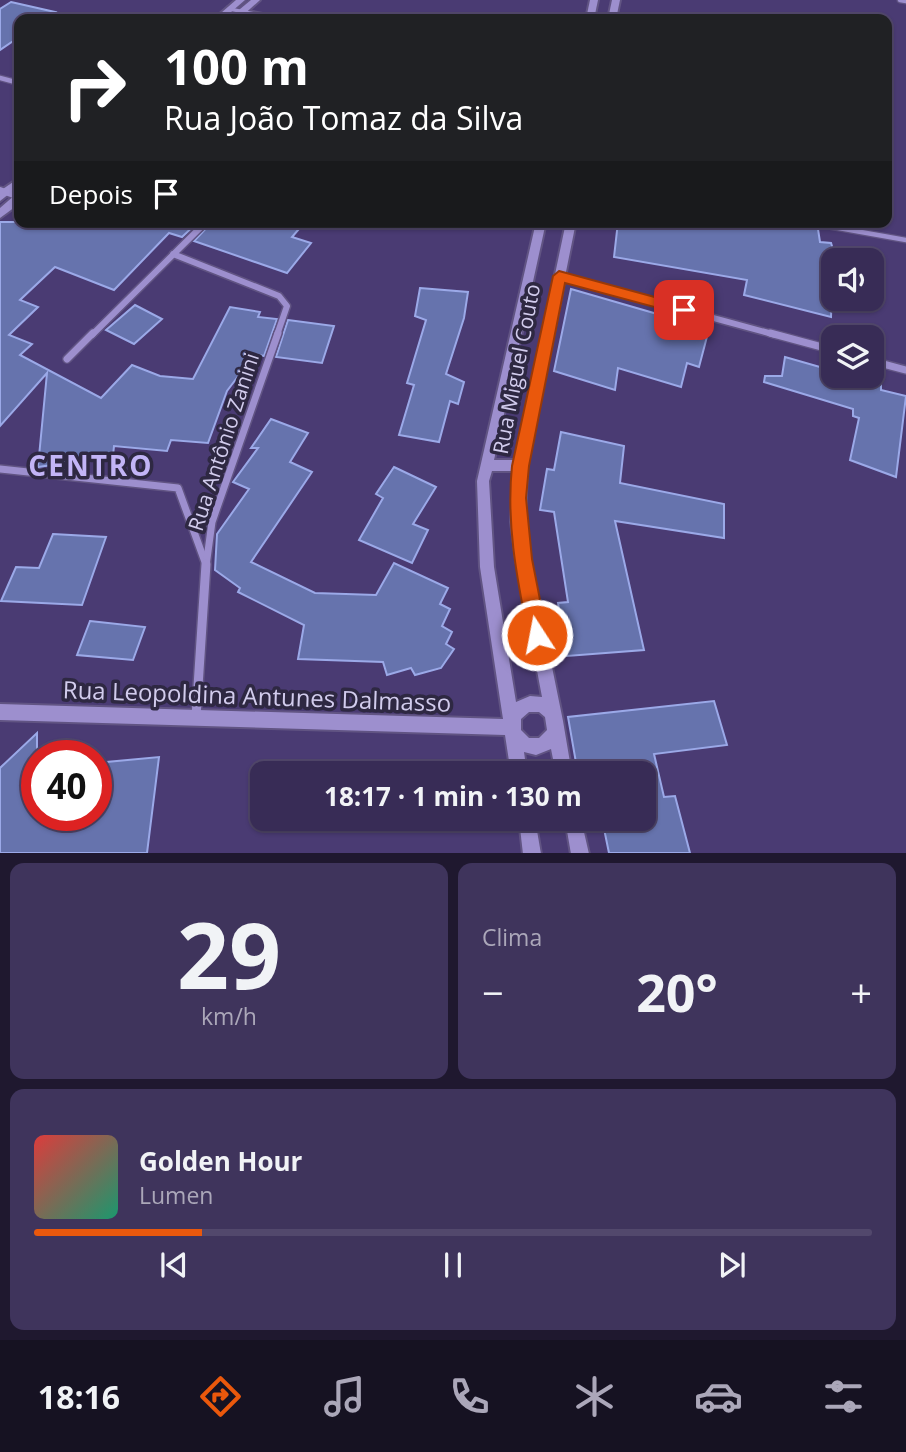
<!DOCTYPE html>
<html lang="pt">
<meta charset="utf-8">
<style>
body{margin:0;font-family:"Open Sans",sans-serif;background:#3f345c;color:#f1f3f6;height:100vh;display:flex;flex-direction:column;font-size:26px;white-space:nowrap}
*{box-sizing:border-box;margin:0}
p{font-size:23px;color:#aba7b9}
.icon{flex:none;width:38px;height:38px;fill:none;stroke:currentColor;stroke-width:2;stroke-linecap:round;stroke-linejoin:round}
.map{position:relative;height:853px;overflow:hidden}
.drawer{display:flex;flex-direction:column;gap:10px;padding:10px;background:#1f182f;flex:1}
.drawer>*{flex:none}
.guide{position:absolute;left:14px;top:14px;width:878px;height:214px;border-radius:14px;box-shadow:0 2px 5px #0004,0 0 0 2px #52486c;background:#202124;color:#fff;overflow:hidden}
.controls{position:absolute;left:821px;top:248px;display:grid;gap:14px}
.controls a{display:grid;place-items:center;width:63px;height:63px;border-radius:14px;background:#382c56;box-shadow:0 2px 5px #0004,0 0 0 2px #52486c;font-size:35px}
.speed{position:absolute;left:21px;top:740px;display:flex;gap:14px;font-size:35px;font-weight:700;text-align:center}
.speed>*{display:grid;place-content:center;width:91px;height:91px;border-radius:50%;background:#382c56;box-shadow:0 2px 5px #0004,0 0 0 2px #52486c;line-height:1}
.speed .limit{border:10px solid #d22;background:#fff;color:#111}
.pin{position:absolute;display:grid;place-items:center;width:60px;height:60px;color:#fff;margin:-30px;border-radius:14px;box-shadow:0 4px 10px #0006}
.me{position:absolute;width:77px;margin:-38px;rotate:349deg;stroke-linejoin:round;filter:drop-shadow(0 0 5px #0008)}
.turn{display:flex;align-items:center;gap:24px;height:147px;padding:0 35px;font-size:32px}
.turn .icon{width:91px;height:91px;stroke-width:2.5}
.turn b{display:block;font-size:49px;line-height:60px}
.then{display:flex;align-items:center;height:66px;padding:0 35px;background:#0003;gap:14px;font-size:26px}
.big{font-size:52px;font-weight:700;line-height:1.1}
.drawer .card{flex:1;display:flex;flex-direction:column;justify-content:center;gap:10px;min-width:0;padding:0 24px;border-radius:14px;background:#3f345c}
.drawer .dial{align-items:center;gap:0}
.dial b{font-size:91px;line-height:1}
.song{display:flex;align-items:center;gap:21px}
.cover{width:84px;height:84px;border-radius:10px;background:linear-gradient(135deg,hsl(0 70% 55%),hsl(160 70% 35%))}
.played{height:7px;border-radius:4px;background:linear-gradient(90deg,#ea580c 20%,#52486c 20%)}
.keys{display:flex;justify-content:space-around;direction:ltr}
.heat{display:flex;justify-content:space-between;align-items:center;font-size:38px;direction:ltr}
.drawer .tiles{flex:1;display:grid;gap:10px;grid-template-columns:1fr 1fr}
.card:last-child{grid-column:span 2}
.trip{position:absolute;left:250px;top:761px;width:406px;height:70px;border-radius:14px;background:#382c56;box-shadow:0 2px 5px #0004,0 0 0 2px #52486c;font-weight:700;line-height:70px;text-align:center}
.menu{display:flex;height:112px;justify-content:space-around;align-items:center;background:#161222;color:#aba7b9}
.menu .icon{width:49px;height:49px}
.menu .active{color:#ea580c}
.menu b{font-size:32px;color:#f1f3f6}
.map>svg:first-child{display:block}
.building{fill:#6673ad;stroke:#9ba9e8;stroke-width:2}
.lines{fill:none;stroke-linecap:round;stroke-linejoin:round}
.service-casing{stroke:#615483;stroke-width:7}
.minor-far3-casing{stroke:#615483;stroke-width:7}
.minor-far2-casing{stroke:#615483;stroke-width:9}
.minor-far1-casing{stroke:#615483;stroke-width:10}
.minor-casing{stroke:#615483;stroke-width:12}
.tertiary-casing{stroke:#615483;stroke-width:4}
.secondary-casing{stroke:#615483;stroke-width:4}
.service{stroke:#9d8fce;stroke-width:4.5}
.minor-far3{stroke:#9d8fce;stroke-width:4.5}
.minor-far2{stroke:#9d8fce;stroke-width:6}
.minor-far1{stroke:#9d8fce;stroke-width:7}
.minor{stroke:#9d8fce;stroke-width:9}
.tertiary{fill:#9d8fce;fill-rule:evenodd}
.secondary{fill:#9d8fce;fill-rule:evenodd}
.route{fill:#ea580c;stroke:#983908;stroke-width:2}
.labels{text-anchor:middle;stroke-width:7;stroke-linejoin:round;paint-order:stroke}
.street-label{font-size:21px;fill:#d2cced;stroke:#2e2842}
.near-street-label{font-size:24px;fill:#d2cced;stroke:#2e2842}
.district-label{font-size:28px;font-weight:bold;letter-spacing:2px;fill:#c2b4f6;stroke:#2e2842}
</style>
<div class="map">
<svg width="906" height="854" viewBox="0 0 906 854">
<rect width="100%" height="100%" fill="#4a3b73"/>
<!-- building -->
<g class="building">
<polygon points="11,2 55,12 44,19 19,19 19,37 0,50 0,9"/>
<polygon points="0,222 198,222 182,237 169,233 114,290 55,267 20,300 38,307 9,335 32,344 20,355 101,398 132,365 160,376 193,379 230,307 260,312 258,317 277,319 264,356 255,354 227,391 208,443 171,440 167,451 114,446 113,456 38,467 47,373 0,426"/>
<polygon points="212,222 305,222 292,237 311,243 287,273 194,241"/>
<polygon points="618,222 778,222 818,229 820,242 831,243 836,259 833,261 831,317 744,295 747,280 614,257"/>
<polygon points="420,288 468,292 464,318 446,374 464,382 458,404 450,401 439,442 399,435 414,385 407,383 426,320 415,316"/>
<polygon points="571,289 709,329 699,367 687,363 681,387 618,368 615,390 554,371"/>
<polygon points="135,305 162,319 134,344 106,330"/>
<polygon points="288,320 334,326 322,363 276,357"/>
<polygon points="785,357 827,369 827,376 861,376 881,382 881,390 906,396 896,477 850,460 859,418 853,416 853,409 764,382 765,376 782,376"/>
<polygon points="271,419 308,433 290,462 312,472 251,562 315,593 376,595 394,563 448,588 440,604 450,609 442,626 452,632 446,644 454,649 441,668 415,675 411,668 387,675 383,662 298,659 304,625 238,592 240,588 215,570 217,534 249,489 233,482 258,448 251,448"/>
<polygon points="561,432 624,446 620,483 724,504 724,538 615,521 644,650 567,656 558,603 568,602 554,512 540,510 547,469 554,470"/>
<polygon points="394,467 436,487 413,524 428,530 412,563 359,540 383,498 376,494"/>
<polygon points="53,534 106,537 82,605 1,601 16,567 39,568"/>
<polygon points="90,621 145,627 133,660 77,655"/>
<polygon points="714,701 727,745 654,754 664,797 675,796 690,853 609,853 602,819 644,819 644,774 578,774 568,717"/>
<polygon points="37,733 37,816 96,816 96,763 159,757 147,853 0,853 0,768"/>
</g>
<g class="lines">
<defs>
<polyline id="service" points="805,222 906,240"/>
<g id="minor-far3">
<polyline points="900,0 906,1"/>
<polyline points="0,78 19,83"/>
</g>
<g id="minor-far2">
<polyline points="0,190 19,197"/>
<polyline points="173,254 279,296 287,306 277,335"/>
<polyline points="559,276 776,335"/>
<polyline points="92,335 206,222"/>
</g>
<g id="minor-far1">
<polyline points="770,333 833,350"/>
<polyline points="67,359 93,333"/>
<polyline points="872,361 906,370"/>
<polyline points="0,469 178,488 205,562"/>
<polyline points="206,566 212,522 278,333"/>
</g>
<polyline id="minor" points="196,717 206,564"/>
<g id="tertiary">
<polygon points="590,0 598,0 594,19 586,19"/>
<polygon points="612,0 620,0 616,19 608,19"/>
<polygon points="228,7 278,17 282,19 269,19 231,11 228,11"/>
<path d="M536,222H546L494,460H516L566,222H576L527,466L525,522L530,559L563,721L572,774H556L551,749L536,755L524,752L527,774H511L505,735L0,720V704L503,719L480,567L477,481ZM492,471H514L511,522L516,559L542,697L530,696L516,702L494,567L489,481ZM529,712H539L545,717L547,730L539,738H529L521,730V719Z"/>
<polygon points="519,819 535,819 541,854 523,854"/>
<polygon points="565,819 581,819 589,854 571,854"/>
</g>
<g id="secondary">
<polygon points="236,0 245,0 223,19 214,19"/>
<polygon points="251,0 260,0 240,18 234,18 234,14"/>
<polygon points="19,178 19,186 0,201 0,191"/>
<polygon points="15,195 19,195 19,204 0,218 0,208"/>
</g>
</defs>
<!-- service casing -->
<use href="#service" class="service-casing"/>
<!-- minor-far3 casing -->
<use href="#minor-far3" class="minor-far3-casing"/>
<!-- minor-far2 casing -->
<use href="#minor-far2" class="minor-far2-casing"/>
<!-- minor-far1 casing -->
<use href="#minor-far1" class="minor-far1-casing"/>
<!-- minor casing -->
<use href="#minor" class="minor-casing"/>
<!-- tertiary casing -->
<use href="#tertiary" class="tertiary-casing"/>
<!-- secondary casing -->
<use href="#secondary" class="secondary-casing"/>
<!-- service -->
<use href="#service" class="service"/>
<!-- minor-far3 -->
<use href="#minor-far3" class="minor-far3"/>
<!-- minor-far2 -->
<use href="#minor-far2" class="minor-far2"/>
<!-- minor-far1 -->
<use href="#minor-far1" class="minor-far1"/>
<!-- minor -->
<use href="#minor" class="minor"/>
<!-- tertiary -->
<use href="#tertiary" class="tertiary"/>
<!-- secondary -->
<use href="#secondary" class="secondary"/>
</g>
<!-- route -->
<path class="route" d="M559,271L684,305L691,310L684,315L565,283L529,466L526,498L532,559L547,635L544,641L537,644L531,641L528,635C517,578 506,524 512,466L553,276Z"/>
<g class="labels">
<!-- street labels -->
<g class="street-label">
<text transform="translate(517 369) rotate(-79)" y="7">Rua Miguel Couto</text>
<text transform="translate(224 442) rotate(-72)" y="7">Rua Antônio Zanini</text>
</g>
<!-- near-street labels -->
<g class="near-street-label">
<text transform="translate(257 697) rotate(2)" y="8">Rua Leopoldina Antunes Dalmasso</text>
</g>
<!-- district labels -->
<g class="district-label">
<text x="91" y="476">CENTRO</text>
</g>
</g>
</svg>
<div class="controls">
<a><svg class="icon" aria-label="sound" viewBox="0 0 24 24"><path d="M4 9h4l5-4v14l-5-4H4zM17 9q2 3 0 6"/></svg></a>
<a><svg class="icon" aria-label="layers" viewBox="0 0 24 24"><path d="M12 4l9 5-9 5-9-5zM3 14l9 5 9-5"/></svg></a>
</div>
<div class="speed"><div class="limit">40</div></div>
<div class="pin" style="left:684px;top:310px;background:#d93025"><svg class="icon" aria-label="arrive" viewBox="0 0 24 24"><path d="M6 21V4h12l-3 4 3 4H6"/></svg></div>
<svg class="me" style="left:537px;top:635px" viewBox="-20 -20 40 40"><circle r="17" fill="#ea580c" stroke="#fff" stroke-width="3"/><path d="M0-11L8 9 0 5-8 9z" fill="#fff"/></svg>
<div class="trip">18:17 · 1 min · 130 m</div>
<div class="guide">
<div class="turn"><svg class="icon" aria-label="right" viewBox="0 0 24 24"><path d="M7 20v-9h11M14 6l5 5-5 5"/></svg><div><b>100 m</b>Rua João Tomaz da Silva</div></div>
<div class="then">Depois<svg class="icon" aria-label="arrive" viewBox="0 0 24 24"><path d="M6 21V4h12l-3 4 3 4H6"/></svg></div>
</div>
</div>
<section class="drawer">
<div class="tiles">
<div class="card dial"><b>29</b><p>km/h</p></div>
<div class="card"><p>Clima</p>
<div class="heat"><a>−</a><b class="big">20°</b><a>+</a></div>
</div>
<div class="card">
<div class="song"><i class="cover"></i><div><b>Golden Hour</b><p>Lumen</p></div></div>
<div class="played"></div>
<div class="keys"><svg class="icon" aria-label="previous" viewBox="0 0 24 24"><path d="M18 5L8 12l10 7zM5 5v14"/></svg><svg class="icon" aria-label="pause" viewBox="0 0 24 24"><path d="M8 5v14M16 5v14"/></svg><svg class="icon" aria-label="next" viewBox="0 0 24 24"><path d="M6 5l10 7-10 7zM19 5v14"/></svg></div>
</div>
</div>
</section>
<nav class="menu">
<b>18:16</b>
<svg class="icon active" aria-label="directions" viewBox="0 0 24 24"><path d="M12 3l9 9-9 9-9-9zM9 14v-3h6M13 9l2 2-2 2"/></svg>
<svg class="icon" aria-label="music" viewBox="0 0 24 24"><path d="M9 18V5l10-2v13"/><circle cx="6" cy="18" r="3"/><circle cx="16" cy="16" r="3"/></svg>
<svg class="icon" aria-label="phone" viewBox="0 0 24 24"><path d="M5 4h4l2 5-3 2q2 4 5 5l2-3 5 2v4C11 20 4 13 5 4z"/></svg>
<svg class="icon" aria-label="climate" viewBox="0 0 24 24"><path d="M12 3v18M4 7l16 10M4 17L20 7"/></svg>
<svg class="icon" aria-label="car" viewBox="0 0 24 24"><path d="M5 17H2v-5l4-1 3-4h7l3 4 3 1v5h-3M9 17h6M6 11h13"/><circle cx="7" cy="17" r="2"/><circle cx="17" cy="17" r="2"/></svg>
<svg class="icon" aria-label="filters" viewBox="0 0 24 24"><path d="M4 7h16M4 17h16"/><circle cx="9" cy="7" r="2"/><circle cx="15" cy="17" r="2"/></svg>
</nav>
